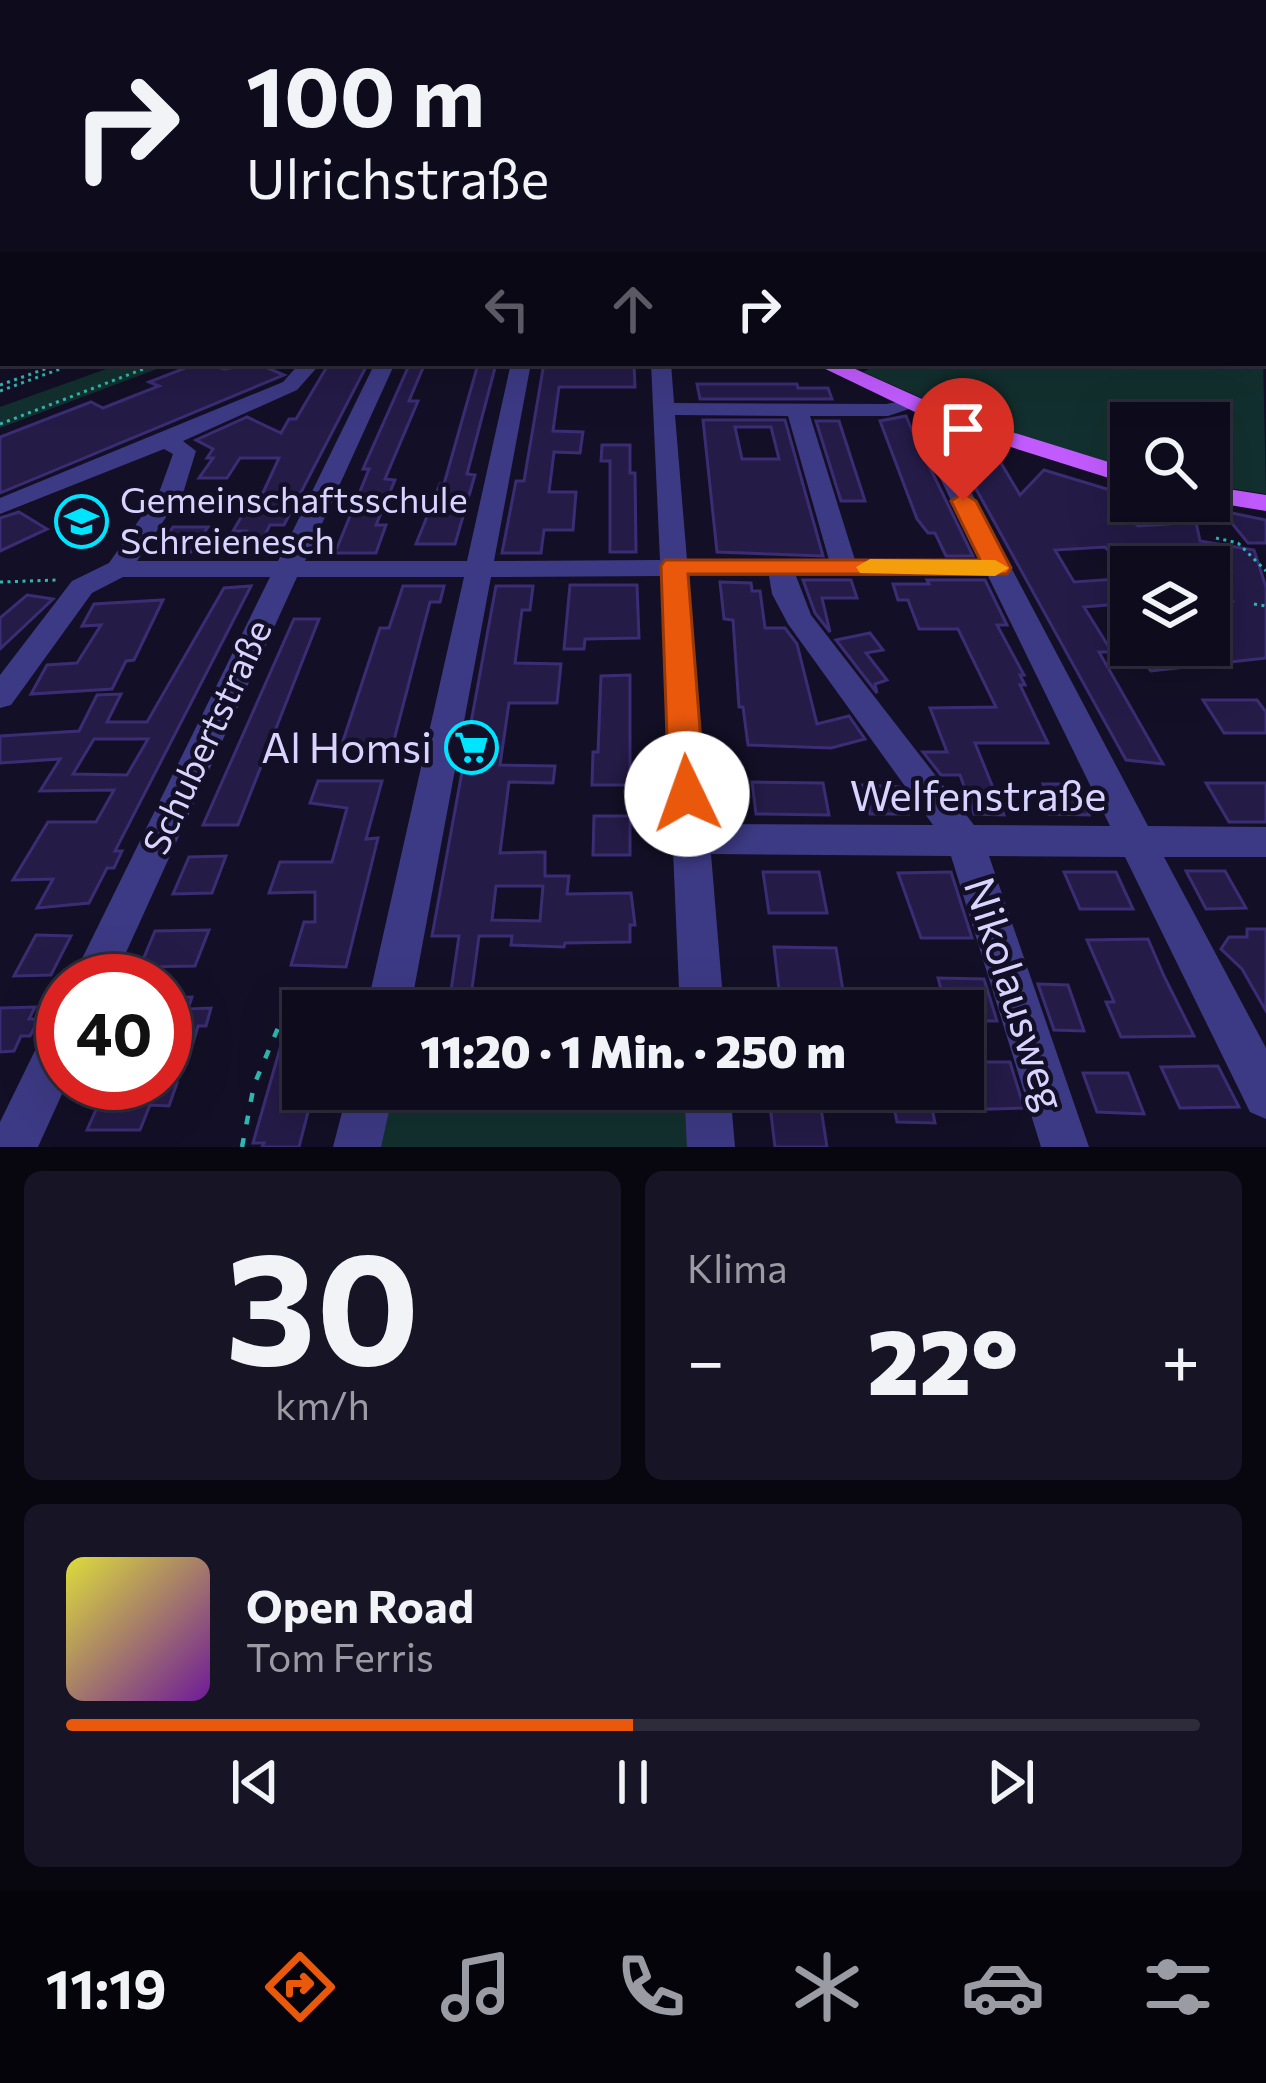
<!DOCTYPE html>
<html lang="de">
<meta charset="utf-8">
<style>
body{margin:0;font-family:Commissioner,sans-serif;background:#171425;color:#f1f3f6;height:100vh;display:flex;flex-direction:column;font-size:45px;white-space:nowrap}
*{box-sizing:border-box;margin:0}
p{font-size:39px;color:#9b9ba3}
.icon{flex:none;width:66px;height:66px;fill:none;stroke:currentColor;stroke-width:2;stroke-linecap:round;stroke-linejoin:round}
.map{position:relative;height:1147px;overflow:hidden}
.panel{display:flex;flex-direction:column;gap:24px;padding:24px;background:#08060f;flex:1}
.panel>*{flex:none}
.banner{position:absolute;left:0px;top:0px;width:1266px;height:366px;box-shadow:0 12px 48px #0002,0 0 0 3px #2e2b3b;background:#0e0b1c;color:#f1f3f6;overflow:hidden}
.controls{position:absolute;left:1110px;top:402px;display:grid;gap:24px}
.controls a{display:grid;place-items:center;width:120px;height:120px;border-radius:0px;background:#0e0b1c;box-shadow:0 12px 48px #0002,0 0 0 3px #2e2b3b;font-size:60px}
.speed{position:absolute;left:36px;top:954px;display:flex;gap:24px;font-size:60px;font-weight:700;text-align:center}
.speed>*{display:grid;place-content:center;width:156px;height:156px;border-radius:50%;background:#0e0b1c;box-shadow:0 12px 48px #0002,0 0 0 3px #2e2b3b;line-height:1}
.speed .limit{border:18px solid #d22;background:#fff;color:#111}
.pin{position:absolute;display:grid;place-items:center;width:102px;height:102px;color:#fff;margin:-123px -51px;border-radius:50% 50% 50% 0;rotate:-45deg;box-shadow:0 0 12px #0007}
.pin .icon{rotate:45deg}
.me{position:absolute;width:132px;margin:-66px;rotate:357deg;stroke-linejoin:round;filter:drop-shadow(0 0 9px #0008)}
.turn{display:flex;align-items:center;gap:42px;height:252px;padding:0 48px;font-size:54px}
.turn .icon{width:156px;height:156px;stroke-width:2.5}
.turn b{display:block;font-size:84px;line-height:102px}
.lanes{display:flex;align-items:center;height:114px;padding:0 48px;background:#0003;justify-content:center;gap:60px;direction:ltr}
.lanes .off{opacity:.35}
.big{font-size:90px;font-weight:800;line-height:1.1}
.panel .card{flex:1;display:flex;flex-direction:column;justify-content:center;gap:18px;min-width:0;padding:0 42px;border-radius:18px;background:#171425}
.panel .dial{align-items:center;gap:0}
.dial b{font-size:156px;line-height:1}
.song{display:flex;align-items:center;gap:36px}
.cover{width:144px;height:144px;border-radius:18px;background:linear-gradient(135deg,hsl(60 70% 55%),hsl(280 70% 35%))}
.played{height:12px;border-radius:6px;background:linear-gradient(90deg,#ea580c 50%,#2e2b3b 50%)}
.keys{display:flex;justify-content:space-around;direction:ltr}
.heat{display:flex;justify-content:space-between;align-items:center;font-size:66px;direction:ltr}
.panel .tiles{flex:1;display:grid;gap:24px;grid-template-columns:1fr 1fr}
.card:last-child{grid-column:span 2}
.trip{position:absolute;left:282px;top:990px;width:702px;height:120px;border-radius:0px;background:#0e0b1c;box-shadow:0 12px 48px #0002,0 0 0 3px #2e2b3b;font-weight:800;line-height:120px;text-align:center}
.tab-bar{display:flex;height:192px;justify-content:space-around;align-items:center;background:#06040b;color:#9b9ba3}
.tab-bar .icon{width:84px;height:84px}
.tab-bar .selected{color:#ea580c}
.tab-bar b{font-size:54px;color:#f1f3f6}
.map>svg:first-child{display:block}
.green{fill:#12302f}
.building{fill:#241b47;stroke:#3b2d73;stroke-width:3;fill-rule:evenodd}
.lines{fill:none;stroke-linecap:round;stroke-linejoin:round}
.path-far1{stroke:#2fb8b0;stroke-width:3;stroke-dasharray:3 4.5;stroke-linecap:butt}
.path{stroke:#2fb8b0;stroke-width:4.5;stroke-dasharray:9 14;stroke-linecap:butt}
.minor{fill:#3d3a85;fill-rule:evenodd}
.major{fill:#c25bff;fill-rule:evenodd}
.route{fill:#ea580c;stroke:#983908;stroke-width:3}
.slow{fill:#f59e0b}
.labels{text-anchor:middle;stroke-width:9;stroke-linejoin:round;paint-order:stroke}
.poi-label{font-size:36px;fill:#d9d4ff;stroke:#130f26;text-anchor:start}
.street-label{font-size:36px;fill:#d9d4ff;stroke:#130f26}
.near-poi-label{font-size:42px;fill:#d9d4ff;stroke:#130f26;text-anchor:end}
.near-street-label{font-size:42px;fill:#d9d4ff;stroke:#130f26}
</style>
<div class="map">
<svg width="1266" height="1147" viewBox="0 0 1266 1147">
<rect width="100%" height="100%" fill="#130f26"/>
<!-- green -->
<g class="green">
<polygon points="1263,358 1266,494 1209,485 1209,423 1131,423 1131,470 983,425 863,372 871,368 869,363 1263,363"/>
<polygon points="123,363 173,363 0,428 0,407"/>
<polygon points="686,1107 689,1147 376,1147 383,1109"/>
</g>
<!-- building -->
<g class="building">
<polygon points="198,363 225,369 256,363 284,375 0,493 0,437 91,402 103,408 159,386 149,382"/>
<polygon points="410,363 425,363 409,401 418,401 385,479 395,480 376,525 386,525 376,553 335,553 369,469 363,469"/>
<polygon points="544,363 634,363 635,387 559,387 553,431 583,432 580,453 554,452 549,492 576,492 573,530 544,530 541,553 502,553 516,481 524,481"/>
<polygon points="478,364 496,364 467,474 475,475 455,544 416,544 440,484 444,484"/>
<polygon points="328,365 367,365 284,525 270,525 255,554 233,554 246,531 233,531 253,497 261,497 279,458 240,458 227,478 199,478 213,458 207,458 213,449 196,440 247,417 281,433 289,419 296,419"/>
<polygon points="697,384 797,384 798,388 828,388 832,399 700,399"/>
<polygon points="906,416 914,435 973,556 946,556 935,533 928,533 917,519 880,421"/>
<path d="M703,420H785L823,556L717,552ZM735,427H771L779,459H742Z"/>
<polygon points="816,421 839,421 865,501 841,501"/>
<polygon points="968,443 995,453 1020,495 1044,470 1130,496 1124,512 1138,526 1168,524 1164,503 1193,507 1200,541 1254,550 1266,587 1266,658 1151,671 1129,645 1209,645 1209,603 1232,601 1209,579 1209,567 1163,567 1155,559 1131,560 1131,575 1105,547 1055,550 1074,582 1131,578 1131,603 1084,607 1112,652 1099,652 1163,764 1126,760 955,451"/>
<polygon points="602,445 630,445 630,473 635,473 636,552 610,552 610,461 601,461"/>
<polygon points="1222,511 1266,520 1266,543 1248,543"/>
<polygon points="19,512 47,529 0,551 0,518"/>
<polygon points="173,527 208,527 191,552 155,551"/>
<polygon points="803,580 851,580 857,598 822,598 830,632 815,613"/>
<polygon points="927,580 985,580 1007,625 997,625 1024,675 1020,675 1025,685 1020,685 1048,743 975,743 1004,815 974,814 960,775 941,775 923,752 947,752 930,708 996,707 958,629 919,629 908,600 898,600 893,584 929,584"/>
<polygon points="720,582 751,583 752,591 760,591 765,628 785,628 797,644 817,724 849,716 865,739 831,748 748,745 743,707 739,707 733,620 724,619"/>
<polygon points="570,585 637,585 639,638 585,639 584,649 564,649"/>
<path d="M251,586L115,851H122L114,868H107L89,903L37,908L53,879L13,880L48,822H96L114,790L40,791L60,759L0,763V736L79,731L97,695L121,694L107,722H147L224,588ZM94,739H148L127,775L73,774Z"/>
<polygon points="403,586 444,586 440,602 430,602 393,744 342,744 380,628 389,628"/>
<path d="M496,586H533L530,610H522L515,663L561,664L557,703H509L500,765L555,766L553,783L509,782L500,853L545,852V876H569L567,894L631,893L635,925H630V942L565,943L564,947L511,945L512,936H479L469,1011H448L459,936H432ZM496,886H543L540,921L492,920Z"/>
<polygon points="27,595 53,599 0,649 0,618"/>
<polygon points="163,600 134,660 126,661 112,689 31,694 47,665 77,663 101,625 82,626 94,604"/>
<polygon points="294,619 319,619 238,825 203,825"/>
<polygon points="870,633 883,650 866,653 887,680 875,684 877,693 836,640"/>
<polygon points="630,675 630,785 592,785 593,752 598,752 601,676"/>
<polygon points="1203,700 1257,700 1266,712 1266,733 1224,733"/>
<polygon points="318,781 382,781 366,839 378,838 346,967 291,965 304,922 315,922 315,892 269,893 280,862 332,862 347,808 310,803"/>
<polygon points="752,782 823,783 829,815 756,814"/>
<polygon points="1206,783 1266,783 1266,822 1229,822"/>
<polygon points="1043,784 1076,784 1089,815 1049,814 1040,790 1046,790"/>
<polygon points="863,785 900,787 908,814 870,814 869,806 860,805 857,790 865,790"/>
<polygon points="594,816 630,816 630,855 593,855"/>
<polygon points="226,856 212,893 173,894 189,857"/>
<polygon points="1186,871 1225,871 1246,908 1206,909"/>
<polygon points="763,872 819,872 827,913 769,913"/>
<polygon points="951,872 972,938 921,938 898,873"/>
<polygon points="1064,872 1116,872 1133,909 1080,909"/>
<polygon points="1247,929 1266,929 1266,1011 1242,969 1221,949 1229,937 1247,937"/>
<polygon points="209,930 195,966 140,967 155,931"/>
<polygon points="36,935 71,936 51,975 14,976"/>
<polygon points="1148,939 1164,976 1194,1036 1121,1037 1106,1002 1114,1002 1087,940"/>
<polygon points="774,947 836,948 843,991 779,990"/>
<polygon points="938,978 984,979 997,1021 963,1021 963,1011 947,1011"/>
<polygon points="1038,984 1068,985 1084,1031 1054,1030"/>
<polygon points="192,997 188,1009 211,1008 206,1026 198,1026 193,1043 165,1044 165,998"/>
<polygon points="35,1007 29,1019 39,1019 30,1036 21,1036 14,1051 0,1052 0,1008"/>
<polygon points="283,1038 303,1038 303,1089 314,1089 299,1147 262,1147 264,1143 253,1143"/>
<polygon points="963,1062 1010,1062 1024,1108 958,1110 953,1089 963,1089"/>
<polygon points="1218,1066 1239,1107 1180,1108 1161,1067"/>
<polygon points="1083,1073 1128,1073 1144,1114 1097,1112"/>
<polygon points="108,1083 177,1083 169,1106 150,1105 140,1130 87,1130"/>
<polygon points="768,1089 818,1089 827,1147 775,1147"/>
<polygon points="892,1098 930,1099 935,1123 897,1122"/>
</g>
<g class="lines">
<!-- path-far1 -->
<g class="path-far1">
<polyline points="0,385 62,363"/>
<polyline points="0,391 76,363"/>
<polyline points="0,424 159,363"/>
<polyline points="1216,538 1238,543 1266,571"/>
<polyline points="0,582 58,580"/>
<polyline points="1254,604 1266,606"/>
</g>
<!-- path -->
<g class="path">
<polyline points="827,1089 828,1099 840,1110"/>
<polyline points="242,1147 254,1085 281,1021"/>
</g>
<!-- minor -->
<g class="minor">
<path d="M300,363H321L297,390L183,441L196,451L184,490L137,561H278L375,363H395L305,561H467L511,363H531L494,561L660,560L651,363H671L674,403L886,404L915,399V407L888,416H810L855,560H980L918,433L944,416H960V426L941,435L1148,826L1266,827V857H1164L1266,1048V1119L1250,1112L1125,857L989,856L1089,1147H1041L951,856L711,854L724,1011H680L661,576L491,577L410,1011H366L464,577H297L113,981H71L270,577H123L92,593L11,705L0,708V675L72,581L109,563L160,490L173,454L164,449L0,514V498L283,382ZM675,415L788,416L829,560H687ZM688,576H769L772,594L788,624L933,825L708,824ZM796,576H988L1110,826L974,825L811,615Z"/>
<polygon points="63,1020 63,1083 67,1083 38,1147 0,1147 0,1122 47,1026"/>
<polygon points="348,1089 394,1089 381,1147 333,1147"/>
<polygon points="684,1089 730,1089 735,1147 687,1147"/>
</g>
<!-- major -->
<g class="major">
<polygon points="813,363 842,363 960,416 1131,469 1131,485 944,426"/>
<polygon points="1209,486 1266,495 1266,511 1205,501 1209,501"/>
</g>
</g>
<!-- sky -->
<linearGradient id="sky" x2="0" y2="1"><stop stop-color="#0a0815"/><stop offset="0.56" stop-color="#333752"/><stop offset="1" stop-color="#333752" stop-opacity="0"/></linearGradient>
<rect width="1266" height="367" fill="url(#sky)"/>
<!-- route -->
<polygon class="route" points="963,493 976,501 1011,568 1007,574 688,574 705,794 700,804 687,808 674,804 669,794 661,566 665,560 980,560 951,501"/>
<!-- slow -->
<polygon class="slow" points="870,559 995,560 1009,568 995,576 860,573 856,567"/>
<!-- icons -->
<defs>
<symbol id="school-ring" viewBox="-11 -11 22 22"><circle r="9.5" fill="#130f26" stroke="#00e5ff" stroke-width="1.5"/><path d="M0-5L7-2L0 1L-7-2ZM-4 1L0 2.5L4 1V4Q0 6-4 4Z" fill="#00e5ff"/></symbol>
<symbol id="supermarket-ring" viewBox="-11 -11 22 22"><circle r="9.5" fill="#130f26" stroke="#00e5ff" stroke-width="1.5"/><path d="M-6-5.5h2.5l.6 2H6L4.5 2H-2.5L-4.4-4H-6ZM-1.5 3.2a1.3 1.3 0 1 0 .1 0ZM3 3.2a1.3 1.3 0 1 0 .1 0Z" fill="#00e5ff"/></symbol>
</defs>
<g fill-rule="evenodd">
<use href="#school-ring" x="52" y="492" width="59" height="59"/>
<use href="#supermarket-ring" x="442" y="718" width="59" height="59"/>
</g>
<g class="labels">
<!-- poi labels -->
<g class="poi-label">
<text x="120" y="513">Gemeinschaftsschule<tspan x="120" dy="41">Schreienesch</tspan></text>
</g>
<!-- street labels -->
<g class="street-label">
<text transform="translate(207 737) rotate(-65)" y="13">Schubertstraße</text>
</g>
<!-- near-poi labels -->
<g class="near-poi-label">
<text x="432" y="763">Al Homsi</text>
</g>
<!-- near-street labels -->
<g class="near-street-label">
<text x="978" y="811">Welfenstraße</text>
<text transform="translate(1015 994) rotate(72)" y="15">Nikolausweg</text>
</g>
</g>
</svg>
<div class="controls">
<a><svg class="icon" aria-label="search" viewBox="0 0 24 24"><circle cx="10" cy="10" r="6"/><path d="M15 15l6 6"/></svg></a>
<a><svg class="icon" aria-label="layers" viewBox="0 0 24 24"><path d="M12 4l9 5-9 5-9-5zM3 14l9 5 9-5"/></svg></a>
</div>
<div class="speed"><div class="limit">40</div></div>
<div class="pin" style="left:963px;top:501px;background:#d93025"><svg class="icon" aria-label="arrive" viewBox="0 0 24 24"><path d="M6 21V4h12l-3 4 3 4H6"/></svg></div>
<svg class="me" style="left:687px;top:794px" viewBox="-20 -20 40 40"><circle r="19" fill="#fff"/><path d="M0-13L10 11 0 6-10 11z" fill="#ea580c"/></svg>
<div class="trip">11:20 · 1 Min. · 250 m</div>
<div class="banner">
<div class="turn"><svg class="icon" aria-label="right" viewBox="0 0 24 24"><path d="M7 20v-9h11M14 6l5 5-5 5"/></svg><div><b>100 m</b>Ulrichstraße</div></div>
<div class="lanes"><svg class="icon off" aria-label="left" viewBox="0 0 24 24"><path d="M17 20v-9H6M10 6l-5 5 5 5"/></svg><svg class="icon off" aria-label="ahead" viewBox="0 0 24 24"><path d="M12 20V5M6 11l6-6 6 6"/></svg><svg class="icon" aria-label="right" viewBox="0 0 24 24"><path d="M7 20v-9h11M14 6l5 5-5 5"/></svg></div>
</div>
</div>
<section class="panel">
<div class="tiles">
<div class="card dial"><b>30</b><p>km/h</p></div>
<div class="card"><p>Klima</p>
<div class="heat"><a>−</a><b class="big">22°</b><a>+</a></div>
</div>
<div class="card">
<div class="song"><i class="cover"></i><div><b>Open Road</b><p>Tom Ferris</p></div></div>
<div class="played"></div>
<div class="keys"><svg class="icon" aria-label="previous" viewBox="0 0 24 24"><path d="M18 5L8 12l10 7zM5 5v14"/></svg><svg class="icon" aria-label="pause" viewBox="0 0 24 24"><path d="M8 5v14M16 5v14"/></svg><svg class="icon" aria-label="next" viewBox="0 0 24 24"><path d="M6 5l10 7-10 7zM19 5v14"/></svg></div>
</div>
</div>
</section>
<nav class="tab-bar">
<b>11:19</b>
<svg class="icon selected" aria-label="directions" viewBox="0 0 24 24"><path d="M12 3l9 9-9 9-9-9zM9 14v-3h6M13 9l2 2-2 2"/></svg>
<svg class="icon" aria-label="music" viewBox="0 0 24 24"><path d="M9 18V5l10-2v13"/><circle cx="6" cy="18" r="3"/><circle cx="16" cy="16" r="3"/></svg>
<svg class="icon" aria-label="phone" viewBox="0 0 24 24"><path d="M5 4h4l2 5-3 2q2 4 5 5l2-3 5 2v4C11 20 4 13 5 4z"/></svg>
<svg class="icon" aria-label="climate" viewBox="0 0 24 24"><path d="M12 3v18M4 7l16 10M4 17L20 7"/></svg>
<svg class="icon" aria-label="car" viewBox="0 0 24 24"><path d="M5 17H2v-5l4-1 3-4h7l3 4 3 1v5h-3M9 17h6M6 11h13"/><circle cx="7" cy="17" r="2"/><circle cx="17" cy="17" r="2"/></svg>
<svg class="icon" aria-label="filters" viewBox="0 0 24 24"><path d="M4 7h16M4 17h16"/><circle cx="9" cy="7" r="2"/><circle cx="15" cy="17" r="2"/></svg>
</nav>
